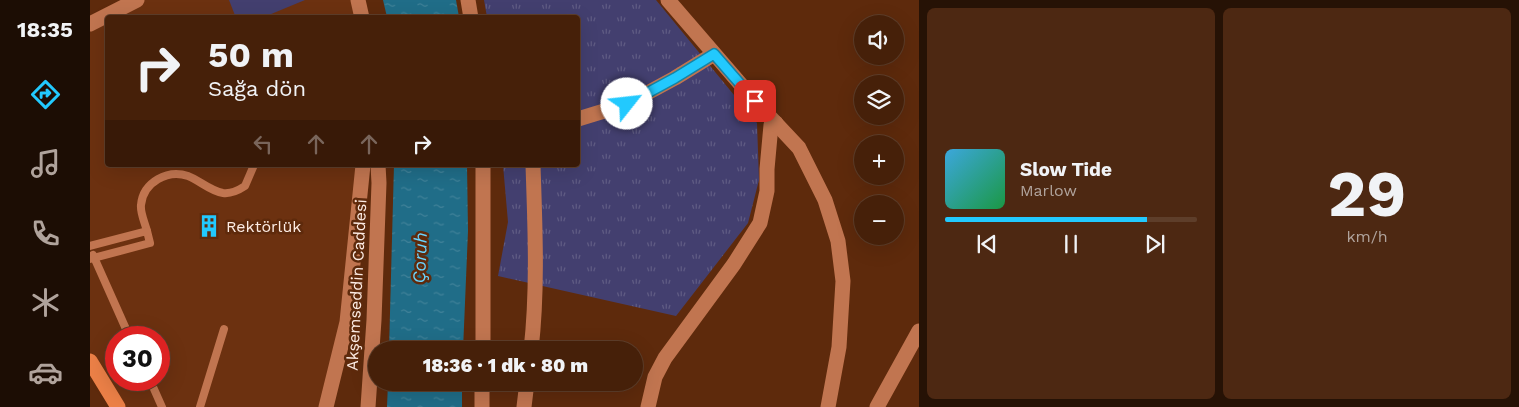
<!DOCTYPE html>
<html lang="tr">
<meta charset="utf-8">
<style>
body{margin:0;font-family:"Work Sans",sans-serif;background:#4d2812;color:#f1f3f6;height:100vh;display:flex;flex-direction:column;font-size:19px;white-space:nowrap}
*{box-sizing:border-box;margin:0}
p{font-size:16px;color:#b0a39c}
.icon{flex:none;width:28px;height:28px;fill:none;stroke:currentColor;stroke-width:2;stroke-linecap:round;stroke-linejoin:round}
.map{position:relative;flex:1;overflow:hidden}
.details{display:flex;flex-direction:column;gap:8px;padding:8px;background:#261205;width:600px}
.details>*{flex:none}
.top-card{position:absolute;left:15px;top:15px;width:475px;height:152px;border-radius:5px;box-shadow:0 5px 20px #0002,0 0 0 1px #5e3e2a;background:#462009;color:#f1f3f6;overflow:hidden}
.buttons{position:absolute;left:764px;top:15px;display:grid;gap:10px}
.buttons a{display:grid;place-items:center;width:50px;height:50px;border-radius:50%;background:#462009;box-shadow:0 5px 20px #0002,0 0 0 1px #5e3e2a;font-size:25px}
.speed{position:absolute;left:15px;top:326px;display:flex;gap:10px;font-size:25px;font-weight:700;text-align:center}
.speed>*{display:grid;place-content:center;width:65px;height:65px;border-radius:50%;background:#462009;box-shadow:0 5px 20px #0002,0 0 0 1px #5e3e2a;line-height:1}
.speed .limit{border:8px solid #d22;background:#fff;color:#111}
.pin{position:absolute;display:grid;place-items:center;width:42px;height:42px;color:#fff;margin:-21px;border-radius:10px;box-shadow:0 2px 8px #0006}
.me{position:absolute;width:55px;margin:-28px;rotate:61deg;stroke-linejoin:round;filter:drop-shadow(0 0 4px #0008)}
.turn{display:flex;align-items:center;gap:18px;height:105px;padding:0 20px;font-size:22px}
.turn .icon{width:65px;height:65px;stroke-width:2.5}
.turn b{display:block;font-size:35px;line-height:42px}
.lanes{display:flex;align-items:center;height:48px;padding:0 20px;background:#0003;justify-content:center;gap:25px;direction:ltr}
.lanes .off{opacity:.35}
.details .widget{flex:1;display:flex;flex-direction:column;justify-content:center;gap:8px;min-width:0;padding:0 18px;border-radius:8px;background:#4d2812}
.details .dial{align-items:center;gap:0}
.dial b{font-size:65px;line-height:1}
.song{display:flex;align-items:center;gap:15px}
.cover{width:60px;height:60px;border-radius:8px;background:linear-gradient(135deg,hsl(200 70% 55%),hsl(140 70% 35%))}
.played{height:5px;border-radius:2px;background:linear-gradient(90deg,#22c9fe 80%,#5e3e2a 80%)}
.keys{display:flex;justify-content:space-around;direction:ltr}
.details .tiles{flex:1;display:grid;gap:8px;grid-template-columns:repeat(2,1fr)}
.trip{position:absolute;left:278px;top:341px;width:275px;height:50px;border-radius:25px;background:#462009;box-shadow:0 5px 20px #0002,0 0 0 1px #5e3e2a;font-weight:800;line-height:50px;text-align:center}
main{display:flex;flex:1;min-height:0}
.menu{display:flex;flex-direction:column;width:90px;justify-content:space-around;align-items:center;background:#1c0d04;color:#b0a39c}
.menu .icon{width:35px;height:35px}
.menu .active{color:#22c9fe}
.menu b{font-size:22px;color:#f1f3f6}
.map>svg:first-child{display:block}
.built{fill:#6c3110;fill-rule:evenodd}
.grass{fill:url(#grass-tufts)}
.pitch{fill:#433f6f}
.water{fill:url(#water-ripples)}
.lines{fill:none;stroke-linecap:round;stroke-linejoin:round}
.lane{stroke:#c17550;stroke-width:8}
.street{stroke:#c17550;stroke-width:15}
.secondary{stroke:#c17550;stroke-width:15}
.highway{stroke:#ec8047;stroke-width:15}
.route-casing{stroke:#1683a5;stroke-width:12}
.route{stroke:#22c9fe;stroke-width:9}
.labels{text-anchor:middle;stroke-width:5;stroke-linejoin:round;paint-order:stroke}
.poi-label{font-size:16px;fill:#fcebe3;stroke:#5e2a0c;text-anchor:start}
.street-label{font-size:16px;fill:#fcebe3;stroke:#5e2a0c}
.water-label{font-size:18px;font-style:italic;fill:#6ad3fd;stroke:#5e2a0c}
</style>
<main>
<nav class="menu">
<b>18:35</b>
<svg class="icon active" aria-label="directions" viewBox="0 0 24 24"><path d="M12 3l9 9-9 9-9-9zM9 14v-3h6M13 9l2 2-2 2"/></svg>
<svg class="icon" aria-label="music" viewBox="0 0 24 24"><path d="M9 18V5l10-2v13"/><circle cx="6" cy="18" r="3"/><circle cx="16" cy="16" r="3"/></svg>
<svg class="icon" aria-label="phone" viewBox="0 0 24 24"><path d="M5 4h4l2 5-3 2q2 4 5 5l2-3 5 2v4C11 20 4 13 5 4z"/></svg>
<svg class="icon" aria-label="climate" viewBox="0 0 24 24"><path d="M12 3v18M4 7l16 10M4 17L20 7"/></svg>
<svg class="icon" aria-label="car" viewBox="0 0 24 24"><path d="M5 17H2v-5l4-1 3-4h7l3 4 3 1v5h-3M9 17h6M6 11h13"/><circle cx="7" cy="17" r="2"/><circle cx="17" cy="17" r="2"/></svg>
</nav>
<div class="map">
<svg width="829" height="407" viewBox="0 0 829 407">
<defs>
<pattern id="grass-tufts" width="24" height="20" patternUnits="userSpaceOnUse" patternTransform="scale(1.25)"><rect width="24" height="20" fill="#433f6f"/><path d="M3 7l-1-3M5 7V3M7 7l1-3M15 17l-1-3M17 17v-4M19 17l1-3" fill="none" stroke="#5f5b83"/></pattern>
<pattern id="water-ripples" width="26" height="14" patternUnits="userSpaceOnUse" patternTransform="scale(1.25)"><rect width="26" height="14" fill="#206d88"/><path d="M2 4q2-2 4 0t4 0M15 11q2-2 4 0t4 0" fill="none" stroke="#418299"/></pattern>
</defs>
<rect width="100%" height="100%" fill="#5e2a0c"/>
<!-- built -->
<path class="built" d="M47,0H268L272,17L18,18V165H273L257,322L236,407H28L0,361V24ZM26,338H69V380H26Z"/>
<!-- grass -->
<polygon class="grass" points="394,0 566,0 667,123 669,180 658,223 586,316 408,276 418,222 413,165 488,165 488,18 397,17"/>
<!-- pitch -->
<polygon class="pitch" points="139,0 215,0 174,17 146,18"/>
<!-- water -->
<g class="water">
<polygon points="293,0 366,0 369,17 297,17"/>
<polygon points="304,165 377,165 378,231 373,350 299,350"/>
<polygon points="298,383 372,383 372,407 297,407"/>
</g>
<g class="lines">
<!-- lane -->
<g class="lane">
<path d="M57,231C55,223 50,213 51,205C53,182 78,169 98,176C109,180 120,191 133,193C141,194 149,190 155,186L164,165"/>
<polyline points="0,246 57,231 60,243 0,259"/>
<polyline points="3,255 40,338"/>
<polyline points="60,380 72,407"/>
<polyline points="110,407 134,329"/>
</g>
<!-- street -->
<g class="street">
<polyline points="378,0 381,18"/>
<polyline points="0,24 47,0"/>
<polyline points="488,119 537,104 585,78 624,54"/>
<polyline points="393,350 393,165"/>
<path d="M441,350C448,289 445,226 443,165"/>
<polyline points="392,407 392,382"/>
<polyline points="434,407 437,382"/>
<polyline points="558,407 565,377 575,358 644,264 670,223 677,191 677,169 681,125 686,123"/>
<polyline points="787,407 829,331"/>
</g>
<!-- secondary -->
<g class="secondary">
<polyline points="268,0 272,18"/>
<polyline points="578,0 665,101 709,148 735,200 748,241 753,281 749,347 738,407"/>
<polyline points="236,407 257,322 273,165"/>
<polyline points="278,407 284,320 289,183 288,165"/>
</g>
<!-- highway -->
<polyline class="highway" points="0,361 28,407"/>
</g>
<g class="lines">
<defs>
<polyline id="route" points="537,104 585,78 624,54 665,101"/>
</defs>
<!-- route casing -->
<use href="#route" class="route-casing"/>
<!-- route -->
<use href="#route" class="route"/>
</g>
<!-- icons -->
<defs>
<symbol id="building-bare" viewBox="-9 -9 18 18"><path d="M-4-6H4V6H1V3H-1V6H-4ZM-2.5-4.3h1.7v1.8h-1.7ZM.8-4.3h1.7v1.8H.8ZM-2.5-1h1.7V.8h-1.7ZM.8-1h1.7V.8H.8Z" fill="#22c9fe" stroke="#5e2a0c" stroke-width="2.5" paint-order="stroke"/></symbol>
</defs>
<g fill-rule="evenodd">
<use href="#building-bare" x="103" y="210" width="32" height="32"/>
</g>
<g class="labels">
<!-- poi labels -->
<g class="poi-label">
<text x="136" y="232">Rektörlük</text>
</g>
<!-- street labels -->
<g class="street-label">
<text transform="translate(266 285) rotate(-87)" y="6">Akşemseddin Caddesi</text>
</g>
<!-- water labels -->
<g class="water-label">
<text transform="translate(330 258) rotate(-88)" y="6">Çoruh</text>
</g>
</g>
</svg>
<div class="buttons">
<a><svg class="icon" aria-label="sound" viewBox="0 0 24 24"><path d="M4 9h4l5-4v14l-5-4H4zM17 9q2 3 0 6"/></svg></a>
<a><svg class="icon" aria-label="layers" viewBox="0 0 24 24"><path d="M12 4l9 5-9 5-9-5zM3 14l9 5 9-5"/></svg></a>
<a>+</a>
<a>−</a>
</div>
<div class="speed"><div class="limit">30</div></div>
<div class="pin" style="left:665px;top:101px;background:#d93025"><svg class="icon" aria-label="arrive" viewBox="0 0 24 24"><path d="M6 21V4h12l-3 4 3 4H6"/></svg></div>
<svg class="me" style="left:537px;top:104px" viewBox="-20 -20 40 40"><circle r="19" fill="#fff"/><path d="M0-13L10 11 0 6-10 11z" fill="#22c9fe"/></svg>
<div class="trip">18:36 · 1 dk · 80 m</div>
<div class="top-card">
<div class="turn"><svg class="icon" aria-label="right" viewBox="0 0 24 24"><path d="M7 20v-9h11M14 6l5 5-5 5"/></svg><div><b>50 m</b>Sağa dön</div></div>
<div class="lanes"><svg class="icon off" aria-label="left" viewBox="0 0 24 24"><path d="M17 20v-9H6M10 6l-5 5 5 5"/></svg><svg class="icon off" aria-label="ahead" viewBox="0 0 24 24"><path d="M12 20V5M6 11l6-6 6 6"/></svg><svg class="icon off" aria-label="ahead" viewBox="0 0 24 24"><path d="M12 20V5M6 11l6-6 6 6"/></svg><svg class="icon" aria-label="right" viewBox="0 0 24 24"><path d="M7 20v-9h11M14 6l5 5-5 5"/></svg></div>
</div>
</div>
<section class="details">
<div class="tiles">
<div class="widget">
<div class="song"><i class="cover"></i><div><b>Slow Tide</b><p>Marlow</p></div></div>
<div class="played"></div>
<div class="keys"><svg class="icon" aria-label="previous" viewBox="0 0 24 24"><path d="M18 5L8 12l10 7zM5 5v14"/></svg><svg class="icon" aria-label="pause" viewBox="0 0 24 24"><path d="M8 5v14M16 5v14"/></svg><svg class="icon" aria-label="next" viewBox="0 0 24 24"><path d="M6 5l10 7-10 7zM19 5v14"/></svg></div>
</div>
<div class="widget dial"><b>29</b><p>km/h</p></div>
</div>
</section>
</main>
